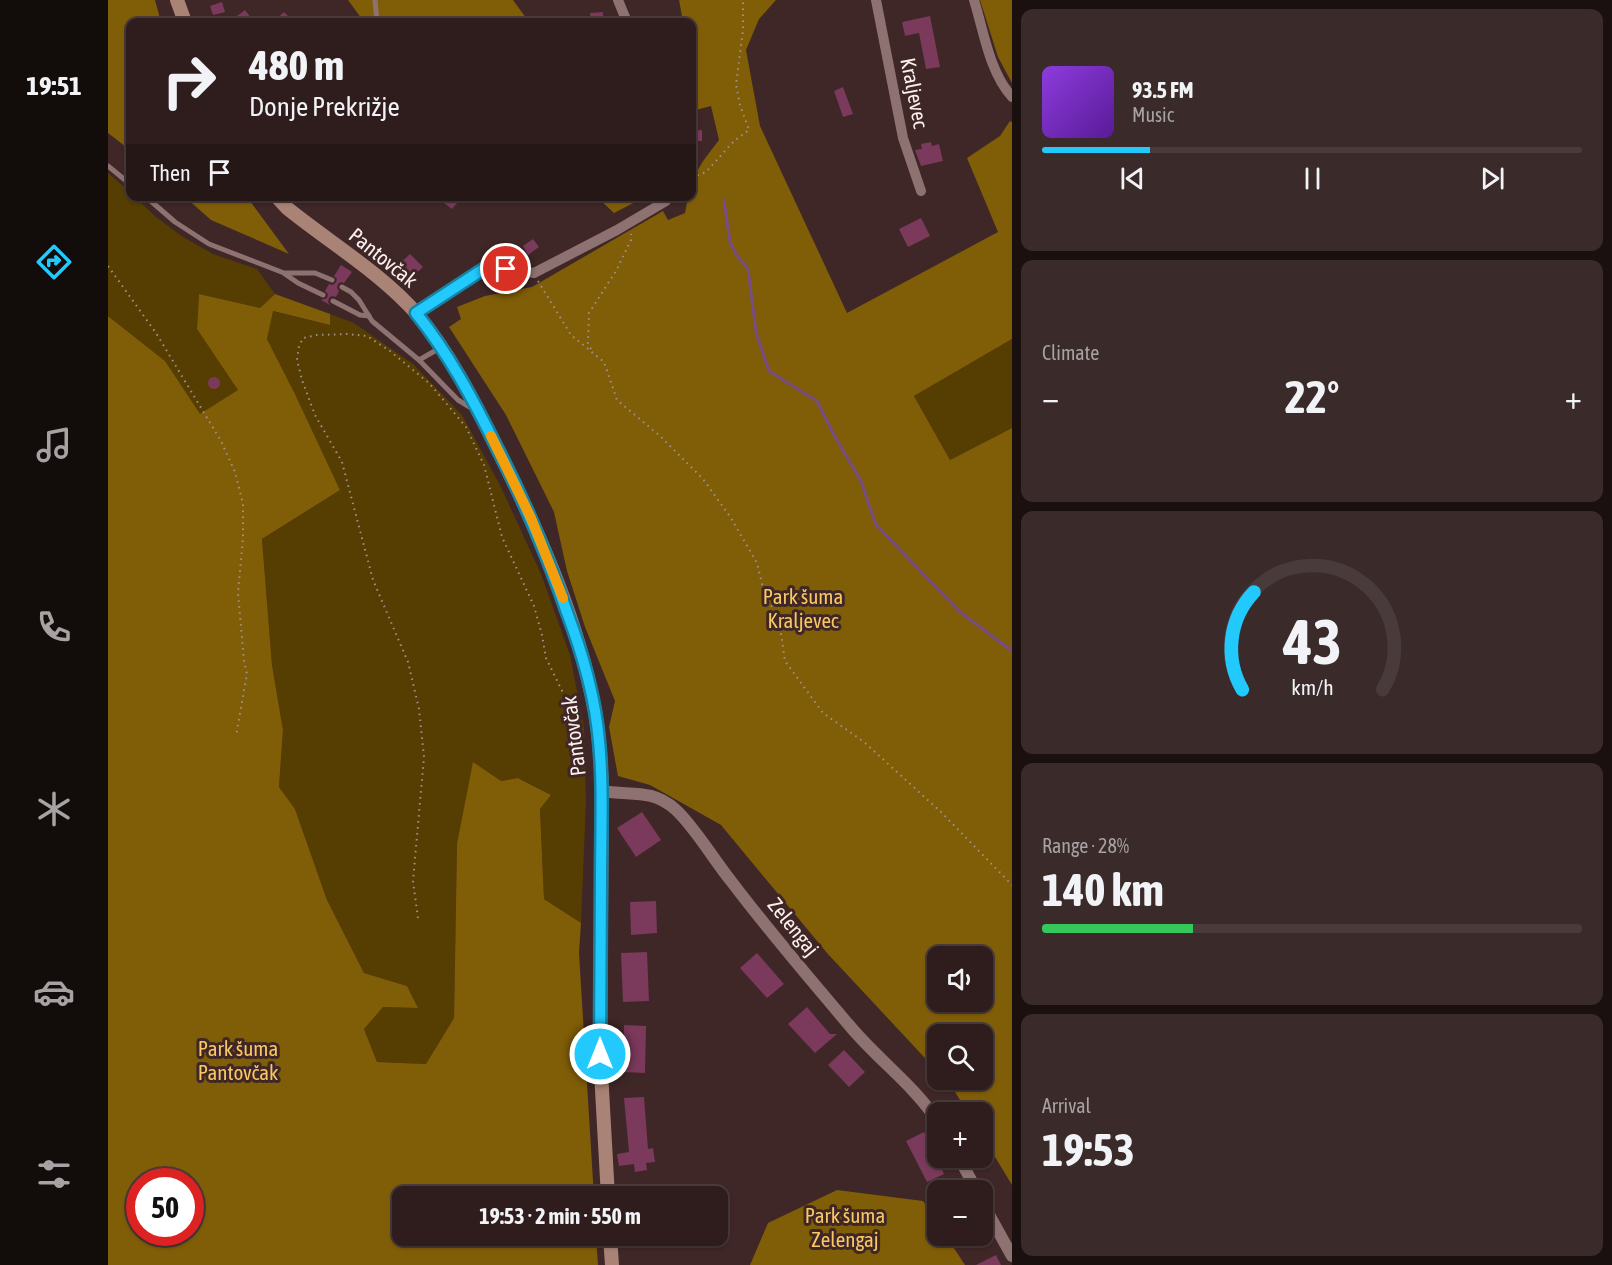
<!DOCTYPE html>
<meta charset="utf-8">
<style>
body{margin:0;font-family:"Asap Condensed",sans-serif;background:#3a2a29;color:#f1f3f6;height:100vh;display:flex;flex-direction:column;font-size:22px;white-space:nowrap}
*{box-sizing:border-box;margin:0}
p{font-size:20px;color:#a7a2a3}
.icon{flex:none;width:33px;height:33px;fill:none;stroke:currentColor;stroke-width:2;stroke-linecap:round;stroke-linejoin:round}
.map{position:relative;flex:1;overflow:hidden}
.sheet{display:flex;flex-direction:column;gap:9px;padding:9px;background:#19100f;width:600px}
.sheet>*{flex:none}
.hud{position:absolute;left:18px;top:18px;width:570px;height:183px;border-radius:12px;box-shadow:0 2px 4px #0004,0 0 0 2px #493b3b;background:#2e1d1c;color:#f1f3f6;overflow:hidden}
.tools{position:absolute;left:819px;top:946px;display:grid;gap:12px}
.tools a{display:grid;place-items:center;width:66px;height:66px;border-radius:12px;background:#2e1d1c;box-shadow:0 2px 4px #0004,0 0 0 2px #493b3b;font-size:30px}
.speed{position:absolute;left:18px;top:1168px;display:flex;gap:12px;font-size:30px;font-weight:700;text-align:center}
.speed>*{display:grid;place-content:center;width:78px;height:78px;border-radius:50%;background:#2e1d1c;box-shadow:0 2px 4px #0004,0 0 0 2px #493b3b;line-height:1}
.speed .limit{border:9px solid #d22;background:#fff;color:#111}
.pin{position:absolute;display:grid;place-items:center;width:51px;height:51px;color:#fff;margin:-26px;border:3px solid #fff;border-radius:50%;box-shadow:0 2px 6px #0007}
.me{position:absolute;width:66px;margin:-33px;rotate:0deg;stroke-linejoin:round;filter:drop-shadow(0 0 4px #0008)}
.turn{display:flex;align-items:center;gap:21px;height:126px;padding:0 24px;font-size:27px}
.turn .icon{width:78px;height:78px;stroke-width:2.5}
.turn b{display:block;font-size:42px;line-height:51px}
.then{display:flex;align-items:center;height:57px;padding:0 24px;background:#0003;gap:12px;font-size:22px}
.big{font-size:45px;font-weight:700;line-height:1.1}
.sheet .tile{flex:1;display:flex;flex-direction:column;justify-content:center;gap:9px;min-width:0;padding:0 21px;border-radius:12px;background:#3a2a29}
.sheet .dial{align-items:center;gap:0}
.dial svg{height:156px;overflow:visible;fill:none;stroke:#493b3b;stroke-width:7;stroke-linecap:round;text-anchor:middle}
.dial text{fill:#f1f3f6;stroke:none}
.song{display:flex;align-items:center;gap:18px}
.cover{width:72px;height:72px;border-radius:9px;background:linear-gradient(135deg,hsl(270 70% 55%),hsl(270 70% 35%))}
.played{height:6px;border-radius:3px;background:linear-gradient(90deg,#22c9fd 20%,#493b3b 20%)}
.keys{display:flex;justify-content:space-around;direction:ltr}
.heat{display:flex;justify-content:space-between;align-items:center;font-size:33px;direction:ltr}
.charge{height:9px;border-radius:4px;background:linear-gradient(90deg,#34c759 28%,#493b3b 0)}
.trip{position:absolute;left:284px;top:1186px;width:336px;height:60px;border-radius:12px;background:#2e1d1c;box-shadow:0 2px 4px #0004,0 0 0 2px #493b3b;font-weight:700;line-height:60px;text-align:center}
main{display:flex;flex:1;min-height:0}
.tab-bar{display:flex;flex-direction:column;width:108px;justify-content:space-around;align-items:center;background:#120c0b;color:#a7a2a3}
.tab-bar .icon{width:42px;height:42px}
.tab-bar .on{color:#22c9fd}
.tab-bar b{font-size:27px;color:#f1f3f6}
.map>svg:first-child{display:block}
.green{fill:#563d01}
.forest{fill:#805d07;fill-rule:evenodd}
.lines{fill:none;stroke-linecap:round;stroke-linejoin:round}
.stream{stroke:#784c84;stroke-width:3}
.building{fill:#7b395b}
.path{stroke:#a29190;stroke-width:2;stroke-dasharray:1.5 4.5;stroke-linecap:butt}
.service{stroke:#8e7271;stroke-width:5}
.minor{stroke:#8e7271;stroke-width:10}
.tertiary{stroke:#8e7271;stroke-width:12}
.secondary{stroke:#aa8377;stroke-width:14}
.route-casing{stroke:#1683a4;stroke-width:15}
.route{stroke:#22c9fd;stroke-width:10}
.slow{stroke:#f59e0b;stroke-width:10}
.labels{text-anchor:middle;stroke-width:6;stroke-linejoin:round;paint-order:stroke}
.street-label{font-size:21px;fill:#fdf0ef;stroke:#3e2726}
.park-label{font-size:21px;fill:#f9c763;stroke:#3e2726}
</style>
<main>
<nav class="tab-bar">
<b>19:51</b>
<svg class="icon on" aria-label="directions" viewBox="0 0 24 24"><path d="M12 3l9 9-9 9-9-9zM9 14v-3h6M13 9l2 2-2 2"/></svg>
<svg class="icon" aria-label="music" viewBox="0 0 24 24"><path d="M9 18V5l10-2v13"/><circle cx="6" cy="18" r="3"/><circle cx="16" cy="16" r="3"/></svg>
<svg class="icon" aria-label="phone" viewBox="0 0 24 24"><path d="M5 4h4l2 5-3 2q2 4 5 5l2-3 5 2v4C11 20 4 13 5 4z"/></svg>
<svg class="icon" aria-label="climate" viewBox="0 0 24 24"><path d="M12 3v18M4 7l16 10M4 17L20 7"/></svg>
<svg class="icon" aria-label="car" viewBox="0 0 24 24"><path d="M5 17H2v-5l4-1 3-4h7l3 4 3 1v5h-3M9 17h6M6 11h13"/><circle cx="7" cy="17" r="2"/><circle cx="17" cy="17" r="2"/></svg>
<svg class="icon" aria-label="filters" viewBox="0 0 24 24"><path d="M4 7h16M4 17h16"/><circle cx="9" cy="7" r="2"/><circle cx="15" cy="17" r="2"/></svg>
</nav>
<div class="map">
<svg width="904" height="1265" viewBox="0 0 904 1265">
<rect width="100%" height="100%" fill="#3e2726"/>
<!-- green -->
<g class="green">
<polygon points="0,173 22,192 22,196 27,197 48,217 75,237 105,254 149,269 167,294 152,308 91,294 89,329 131,390 91,415 57,361 0,316"/>
<polygon points="164,311 222,325 222,314 246,323 305,364 354,415 392,485 433,574 462,655 476,727 478,802 473,923 436,899 432,809 443,795 411,778 393,781 349,844 346,1018 318,1064 269,1062 256,1029 274,1007 310,1008 299,986 256,973 219,900 187,809 171,787 175,730 164,665 154,539 232,490 187,394 159,339"/>
<polygon points="904,339 904,428 842,460 806,396"/>
</g>
<!-- forest -->
<g class="forest">
<polygon points="0,0 47,0 53,22 22,22 22,150 0,133"/>
<polygon points="240,0 405,0 421,22 256,22"/>
<path d="M571,0H668L651,19L638,50L652,126L739,313L890,232L859,158L892,136L902,121L904,122V339L806,396L842,460L904,428V1185L875,1137L874,1113H860L844,1087L838,1080H874V1035H830L829,1071L719,953L613,825L542,785L510,776L501,727L507,701L477,627L459,571L446,512L398,415L341,327L353,319L349,307L377,296L424,287L555,211L560,220L577,213L580,197L584,196C584,171 597,159 611,140L603,106L584,111V22H575ZM830,957H874V1002H830Z"/>
<polygon points="872,0 904,0 904,83 890,57"/>
<polygon points="77,197 139,197 181,254 103,220"/>
<polygon points="489,197 537,197 506,213"/>
<path d="M91,294L152,308L167,294L222,314V325L165,311L159,339L187,394L232,490L154,539L164,665L175,730L171,787L187,809L219,900L256,973L299,986L310,1008L275,1007L256,1029L269,1062L318,1064L346,1018L349,844L365,762L393,781L410,778L443,795L432,809L436,899L473,923L471,953L486,1197H294V1236H488L490,1265H0V316L57,361L92,414L130,390L89,329ZM32,1182H82V1233H32Z"/>
<polygon points="729,1190 815,1201 829,1222 830,1236 838,1236 857,1265 642,1265 660,1223"/>
</g>
<g class="lines">
<!-- stream -->
<polyline class="stream" points="616,200 622,242 628,254 640,269 648,332 661,371 709,401 726,435 753,481 768,525 852,612 904,651"/>
</g>
<!-- building -->
<g class="building">
<polygon points="114,2 117,12 105,15 102,6"/>
<polygon points="137,10 146,22 121,22"/>
<polygon points="176,12 186,22 165,22"/>
<polygon points="495,12 495,22 483,22 482,13"/>
<polygon points="822,16 832,67 818,69 811,33 797,36 794,22"/>
<polygon points="735,87 745,114 735,117 726,91"/>
<polygon points="594,130 594,141 584,141 584,131"/>
<polygon points="823,142 824,146 831,144 835,161 813,166 807,150 814,149 813,144"/>
<polygon points="341,196 355,196 344,209 336,203"/>
<polygon points="813,218 822,236 800,247 791,229"/>
<polygon points="425,239 431,247 420,255 415,246"/>
<polygon points="302,254 315,267 301,280 288,267"/>
<polygon points="233,265 244,272 236,283 233,282 230,284 229,288 231,291 228,297 224,296 221,298 220,302 222,305 213,300 219,298 220,294 217,291 221,284 225,285 228,282 229,279 226,276"/>
<circle cx="106" cy="383" r="6"/>
<polygon points="534,812 553,840 528,857 509,828"/>
<polygon points="548,901 549,933 523,935 522,902"/>
<polygon points="539,952 541,1001 515,1002 513,953"/>
<polygon points="649,953 676,984 659,998 632,968"/>
<polygon points="699,1007 722,1034 729,1034 707,1053 680,1024"/>
<polygon points="516,1025 538,1026 537,1073 515,1072"/>
<polygon points="736,1050 757,1072 741,1087 720,1065"/>
<polygon points="536,1097 540,1149 545,1148 547,1162 538,1163 539,1170 527,1172 526,1164 511,1166 509,1154 521,1152 516,1098"/>
<polygon points="816,1132 836,1174 819,1182 798,1141"/>
<polygon points="547,1186 548,1197 525,1197 524,1188"/>
<polygon points="888,1255 893,1265 868,1265"/>
</g>
<g class="lines">
<!-- path -->
<g class="path">
<polyline points="584,178 598,172 626,141 641,130 632,105 628,85 635,30 635,0"/>
<polyline points="0,266 48,333 113,441 127,472 135,504 135,538 130,593 136,661 139,674 128,736"/>
<polyline points="430,281 463,335 496,362 509,400 552,436 595,479 623,518 649,563 656,592 671,620 677,661 715,713 756,742 834,813 904,885"/>
<polyline points="483,349 480,343 481,313 508,271 523,240 523,234"/>
<polyline points="310,918 305,881 316,757 311,709 300,662 265,580 234,462 207,415 194,380 189,360 191,346 195,338 209,335 239,334 259,336 282,351 322,384 358,427 376,465 394,537 426,606 434,635 438,658 457,697 464,726 465,749"/>
</g>
<!-- service -->
<g class="service">
<polyline points="267,0 269,22"/>
<polyline points="0,166 22,184"/>
<polyline points="37,196 67,222 101,244 176,273 207,273 224,280"/>
<polyline points="177,274 190,283 215,295"/>
<polyline points="234,287 243,292 251,300 264,321 311,360 332,348"/>
<polyline points="225,301 252,315 261,316"/>
<polyline points="311,360 350,400 365,409"/>
</g>
<!-- minor -->
<g class="minor">
<polyline points="510,0 519,22"/>
<polyline points="768,0 795,138 813,191"/>
<path d="M866,0C876,32 881,71 904,97"/>
<polyline points="308,313 383,264 398,269 426,273 509,230 558,201 561,196"/>
</g>
<!-- tertiary -->
<g class="tertiary">
<path d="M494,791C522,796 543,788 567,809C586,826 606,860 623,881C660,930 701,978 741,1025C769,1059 806,1085 830,1122"/>
<polyline points="851,1158 869,1191"/>
<polyline points="874,1202 904,1256"/>
</g>
<!-- secondary -->
<g class="secondary">
<polyline points="69,0 77,22"/>
<path d="M168,196L179,208C221,242 273,273 309,314C341,352 364,398 386,442C425,520 465,607 483,692C491,725 493,758 494,791L492,1054L500,1197"/>
<polyline points="502,1236 504,1265"/>
</g>
</g>
<g class="lines">
<defs>
<path id="route" d="M398,269L383,264L308,313C341,354 366,401 389,448C417,502 440,557 460,615C473,650 484,686 489,724C496,775 493,826 493,878C493,936 492,995 492,1054"/>
</defs>
<!-- route casing -->
<use href="#route" class="route-casing"/>
<!-- route -->
<use href="#route" class="route"/>
<!-- slow -->
<polyline class="slow" points="383,436 423,518 455,598"/>
</g>
<g class="labels">
<!-- street labels -->
<g class="street-label">
<text transform="translate(806 93) rotate(79)" y="7">Kraljevec</text>
<text transform="translate(275 258) rotate(39)" y="7">Pantovčak</text>
<text transform="translate(466 736) rotate(-97)" y="7">Pantovčak</text>
<text transform="translate(685 927) rotate(51)" y="7">Zelengaj</text>
</g>
<!-- park labels -->
<g class="park-label">
<text x="695" y="604">Park šuma<tspan x="695" dy="24">Kraljevec</tspan></text>
<text x="130" y="1056">Park šuma<tspan x="130" dy="24">Pantovčak</tspan></text>
<text x="737" y="1223">Park šuma<tspan x="737" dy="24">Zelengaj</tspan></text>
</g>
</g>
</svg>
<div class="tools">
<a><svg class="icon" aria-label="sound" viewBox="0 0 24 24"><path d="M4 9h4l5-4v14l-5-4H4zM17 9q2 3 0 6"/></svg></a>
<a><svg class="icon" aria-label="search" viewBox="0 0 24 24"><circle cx="10" cy="10" r="6"/><path d="M15 15l6 6"/></svg></a>
<a>+</a>
<a>−</a>
</div>
<div class="speed"><div class="limit">50</div></div>
<div class="pin" style="left:398px;top:269px;background:#d93025"><svg class="icon" aria-label="arrive" viewBox="0 0 24 24"><path d="M6 21V4h12l-3 4 3 4H6"/></svg></div>
<svg class="me" style="left:492px;top:1054px" viewBox="-20 -20 40 40"><circle r="17" fill="#22c9fd" stroke="#fff" stroke-width="3"/><path d="M0-11L8 9 0 5-8 9z" fill="#fff"/></svg>
<div class="trip">19:53 · 2 min · 550 m</div>
<div class="hud">
<div class="turn"><svg class="icon" aria-label="right" viewBox="0 0 24 24"><path d="M7 20v-9h11M14 6l5 5-5 5"/></svg><div><b>480 m</b>Donje Prekrižje</div></div>
<div class="then">Then<svg class="icon" aria-label="arrive" viewBox="0 0 24 24"><path d="M6 21V4h12l-3 4 3 4H6"/></svg></div>
</div>
</div>
<section class="sheet">
<div class="tile">
<div class="song"><i class="cover"></i><div><b>93.5 FM</b><p>Music</p></div></div>
<div class="played"></div>
<div class="keys"><svg class="icon" aria-label="previous" viewBox="0 0 24 24"><path d="M18 5L8 12l10 7zM5 5v14"/></svg><svg class="icon" aria-label="pause" viewBox="0 0 24 24"><path d="M8 5v14M16 5v14"/></svg><svg class="icon" aria-label="next" viewBox="0 0 24 24"><path d="M6 5l10 7-10 7zM19 5v14"/></svg></div>
</div>
<div class="tile"><p>Climate</p>
<div class="heat"><a>−</a><b class="big">22°</b><a>+</a></div>
</div>
<div class="tile dial"><svg viewBox="0 0 100 80">
<path d="M14 69A42 42 0 1 1 86 69"/>
<path d="M14 69A42 42 0 0 1 20 19" stroke="#22c9fd"/>
<text x="50" y="56" font-size="32" font-weight="700">43</text>
<text x="50" y="72" font-size="11">km/h</text>
</svg></div>
<div class="tile"><p>Range · 28%</p><b class="big">140 km</b><div class="charge"></div></div>
<div class="tile"><p>Arrival</p><b class="big">19:53</b></div>
</section>
</main>
